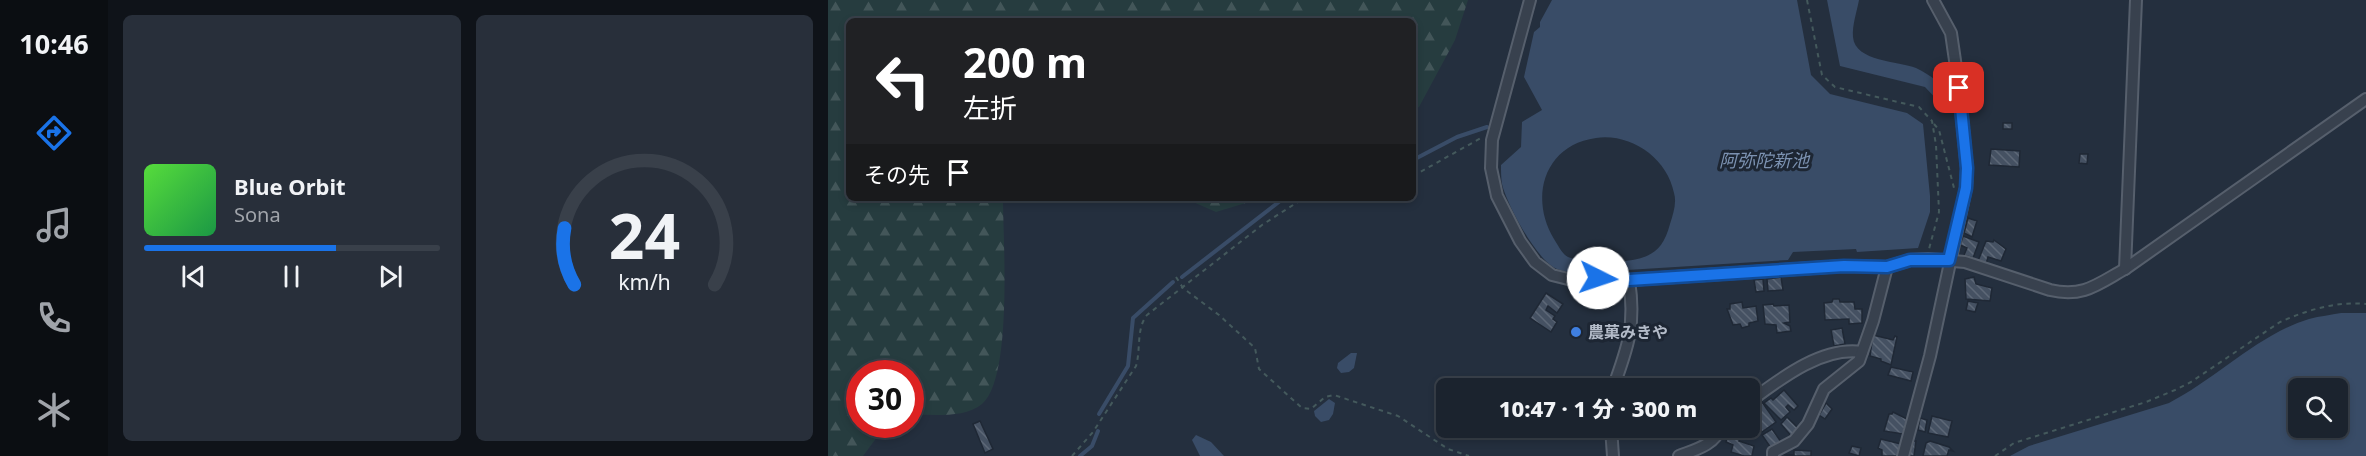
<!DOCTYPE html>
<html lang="ja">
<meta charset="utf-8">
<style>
body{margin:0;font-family:"Noto Sans","Noto Sans JP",sans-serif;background:#282f3a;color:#f1f3f6;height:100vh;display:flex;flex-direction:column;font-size:22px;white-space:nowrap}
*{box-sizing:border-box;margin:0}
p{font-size:20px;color:#a0a4aa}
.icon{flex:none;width:33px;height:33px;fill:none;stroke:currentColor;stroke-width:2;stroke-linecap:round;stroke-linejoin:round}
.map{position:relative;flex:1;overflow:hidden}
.side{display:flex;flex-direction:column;gap:15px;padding:15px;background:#0f1319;width:720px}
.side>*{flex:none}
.top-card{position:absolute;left:18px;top:18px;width:570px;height:183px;border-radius:9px;box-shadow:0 3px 9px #0003,0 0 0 2px #39404a;background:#202124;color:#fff;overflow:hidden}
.tools{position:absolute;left:1460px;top:378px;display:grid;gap:12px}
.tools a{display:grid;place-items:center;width:60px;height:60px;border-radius:9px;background:#1b232e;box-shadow:0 3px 9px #0003,0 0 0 2px #39404a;font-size:30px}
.speed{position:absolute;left:18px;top:360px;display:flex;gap:12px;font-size:30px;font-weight:700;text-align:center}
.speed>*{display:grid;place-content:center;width:78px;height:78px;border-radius:50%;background:#1b232e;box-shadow:0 3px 9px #0003,0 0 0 2px #39404a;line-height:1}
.speed .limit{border:9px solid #d22;background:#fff;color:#111}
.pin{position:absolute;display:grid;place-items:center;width:51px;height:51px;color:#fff;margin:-26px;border-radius:12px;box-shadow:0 3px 9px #0006}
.me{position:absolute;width:66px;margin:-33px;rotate:94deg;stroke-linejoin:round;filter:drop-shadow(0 0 4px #0008)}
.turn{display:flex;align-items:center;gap:21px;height:126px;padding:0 18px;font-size:27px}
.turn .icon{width:78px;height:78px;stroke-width:2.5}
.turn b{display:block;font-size:42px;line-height:51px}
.then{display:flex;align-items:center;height:57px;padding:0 18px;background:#0003;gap:12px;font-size:22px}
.side .card{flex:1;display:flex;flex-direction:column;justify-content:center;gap:9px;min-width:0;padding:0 21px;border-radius:9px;background:#282f3a}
.side .dial{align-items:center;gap:0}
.dial svg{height:156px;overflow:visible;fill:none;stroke:#39404a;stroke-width:7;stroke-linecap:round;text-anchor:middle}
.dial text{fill:#f1f3f6;stroke:none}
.song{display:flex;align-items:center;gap:18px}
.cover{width:72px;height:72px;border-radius:9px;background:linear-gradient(135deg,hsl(110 70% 55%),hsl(140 70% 35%))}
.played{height:6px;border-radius:3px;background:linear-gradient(90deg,#1a73e8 65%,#39404a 65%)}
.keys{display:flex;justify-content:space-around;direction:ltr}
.side .tiles{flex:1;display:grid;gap:15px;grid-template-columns:repeat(2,1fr)}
.trip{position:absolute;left:608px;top:378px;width:324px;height:60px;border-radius:9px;background:#1b232e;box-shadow:0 3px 9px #0003,0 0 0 2px #39404a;font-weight:800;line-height:60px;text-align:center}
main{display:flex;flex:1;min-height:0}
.tab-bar{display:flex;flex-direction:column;width:108px;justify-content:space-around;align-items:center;background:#0b0e12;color:#a0a4aa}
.tab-bar .icon{width:42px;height:42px}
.tab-bar .active{color:#1a73e8}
.tab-bar b{font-size:27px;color:#f1f3f6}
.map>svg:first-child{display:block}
.forest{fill:url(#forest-firs)}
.water{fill:#394c67;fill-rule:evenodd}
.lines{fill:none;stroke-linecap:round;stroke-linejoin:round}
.stream{stroke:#394c67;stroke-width:4}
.building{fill:url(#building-back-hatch);stroke:#1f2835;stroke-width:1.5}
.street-casing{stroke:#565f6c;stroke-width:14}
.path{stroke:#44595c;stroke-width:2;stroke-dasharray:4.5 4.5;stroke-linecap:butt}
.street{stroke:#38414e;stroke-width:10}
.route-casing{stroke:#114b97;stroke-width:15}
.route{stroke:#1a73e8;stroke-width:10}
.shop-dot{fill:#3f7fe0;stroke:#1d2633;stroke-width:2}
.labels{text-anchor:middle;stroke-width:6;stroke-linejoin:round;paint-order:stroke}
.poi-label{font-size:16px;font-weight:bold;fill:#b4bcc9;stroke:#1d2633;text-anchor:start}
.water-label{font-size:18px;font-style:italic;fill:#7c92b1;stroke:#1d2633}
</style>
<main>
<nav class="tab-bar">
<b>10:46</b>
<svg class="icon active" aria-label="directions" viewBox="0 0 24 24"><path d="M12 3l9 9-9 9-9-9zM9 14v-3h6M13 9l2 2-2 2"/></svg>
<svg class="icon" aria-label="music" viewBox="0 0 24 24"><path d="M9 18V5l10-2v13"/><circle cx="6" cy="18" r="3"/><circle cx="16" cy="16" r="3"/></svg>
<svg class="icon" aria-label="phone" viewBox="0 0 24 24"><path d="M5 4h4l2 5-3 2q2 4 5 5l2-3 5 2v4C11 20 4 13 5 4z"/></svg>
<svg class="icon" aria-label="climate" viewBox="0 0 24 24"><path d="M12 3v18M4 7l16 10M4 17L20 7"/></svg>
</nav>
<section class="side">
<div class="tiles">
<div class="card">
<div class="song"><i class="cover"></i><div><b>Blue Orbit</b><p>Sona</p></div></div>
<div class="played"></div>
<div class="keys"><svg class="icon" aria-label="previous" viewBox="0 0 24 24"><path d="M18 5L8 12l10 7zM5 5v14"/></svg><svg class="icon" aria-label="pause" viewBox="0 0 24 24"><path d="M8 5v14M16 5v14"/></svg><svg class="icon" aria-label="next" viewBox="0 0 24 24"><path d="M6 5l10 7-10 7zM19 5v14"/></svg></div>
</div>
<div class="card dial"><svg viewBox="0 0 100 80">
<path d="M14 69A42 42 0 1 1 86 69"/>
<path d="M14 69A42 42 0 0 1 9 40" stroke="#1a73e8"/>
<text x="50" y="56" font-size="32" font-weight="700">24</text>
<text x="50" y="72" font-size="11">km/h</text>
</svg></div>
</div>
</section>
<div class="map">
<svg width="1538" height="456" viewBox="0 0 1538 456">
<defs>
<pattern id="forest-firs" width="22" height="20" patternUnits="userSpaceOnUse" patternTransform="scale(1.5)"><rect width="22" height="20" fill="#263c3f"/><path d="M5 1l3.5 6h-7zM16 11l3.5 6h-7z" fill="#435659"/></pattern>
<pattern id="building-back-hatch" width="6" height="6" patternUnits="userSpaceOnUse" patternTransform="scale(1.5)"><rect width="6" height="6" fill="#455162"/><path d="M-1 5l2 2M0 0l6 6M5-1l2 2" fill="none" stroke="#5d6877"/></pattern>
</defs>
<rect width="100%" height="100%" fill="#242f3e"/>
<!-- forest -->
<g class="forest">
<path d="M0,0H640L627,40L591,107L585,109V21H21V198H175C175,240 185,377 154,404C136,419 104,414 83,415L82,374H32V424L58,425L35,456H0Z"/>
<polygon points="356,198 434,198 388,212"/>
</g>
<!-- water -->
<g class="water">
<path d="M724,0H969L983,75L1002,94L1079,113L1095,124L1102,196V212L1090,248L1029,252L1028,249L965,252L960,260L799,270L797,261C824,258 835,250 842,224C845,214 849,203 846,193C839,158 803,133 768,138C716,145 701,198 726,239C730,245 734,254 740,257C749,261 763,261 772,262L771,272C757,272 742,274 729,269C709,261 679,205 674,184C673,178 673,171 673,165L693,147L694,122L714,110L696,77L706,32L712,27V22Z"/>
<path d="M999,0H1031C1029,11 1024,25 1025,37C1027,62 1071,61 1088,68C1103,75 1113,84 1124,97L1115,106L1097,87L1012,66Z"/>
<path d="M1513,313H1538V456H1182L1201,446L1341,403C1388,379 1431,334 1481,319C1492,316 1503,315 1513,313ZM1470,388H1509V428H1470Z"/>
<polygon points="523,353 529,353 526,368 521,372 513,373 509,368 510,363"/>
<polygon points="501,399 507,403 505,414 501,420 493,422 487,416 486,411"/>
<polygon points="368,435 383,442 396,456 372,456 364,440"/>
</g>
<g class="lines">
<!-- stream -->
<g class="stream">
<polyline points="585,160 629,137 659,127"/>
<polyline points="354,277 456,198"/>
<polyline points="271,414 300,366 305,318 345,282"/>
<polyline points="252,456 264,446 270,431"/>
</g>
</g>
<!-- building -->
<g class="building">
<rect x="1175" y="123" width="9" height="6"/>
<polygon points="1163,149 1192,151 1191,167 1161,165"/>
<polygon points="1252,154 1260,154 1259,164 1251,163"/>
<polygon points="1140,218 1149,221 1144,237 1136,233"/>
<polygon points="1135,236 1151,242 1145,258 1136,255 1139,248 1132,245"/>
<polygon points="1166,240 1178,249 1173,261 1160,257 1158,264 1150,261 1158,241 1165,242"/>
<polygon points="953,277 955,290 940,291 939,279"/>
<polygon points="1146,277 1148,284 1164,288 1162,301 1138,299 1137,279"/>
<polygon points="935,279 936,291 928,292 926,280"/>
<polygon points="718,293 735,304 729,313 720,306 718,310 727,316 725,319 729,322 723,332 702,318"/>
<polygon points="1005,299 1011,299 1012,302 1026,302 1027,309 1034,309 1034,323 1021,324 1021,319 997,320 996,303 1004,302"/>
<polygon points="1140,301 1150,303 1147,312 1138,310"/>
<polygon points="914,302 915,308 928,306 930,321 921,323 921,326 914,328 912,324 905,325 899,309 902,309 902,304"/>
<polygon points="945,304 946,306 961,305 962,322 956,323 962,326 963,331 949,333 948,325 937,324 935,305"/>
<polygon points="1014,328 1017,344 1006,346 1003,330"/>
<polygon points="1045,335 1065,340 1067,336 1069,337 1063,365 1053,361 1053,359 1042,356"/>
<polygon points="1063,367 1085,372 1083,381 1060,375"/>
<polygon points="956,390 970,406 966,410 960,405 958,407 962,412 953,420 936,403 943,398 945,400"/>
<polygon points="934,402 948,422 934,432 921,411"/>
<polygon points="998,403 1004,409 997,419 991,415"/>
<polygon points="1065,412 1079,419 1075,434 1056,431 1061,414 1064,414"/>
<polygon points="1104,416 1124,421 1120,437 1100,433"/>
<polygon points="959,417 971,429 964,437 953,424"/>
<polygon points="1092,418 1099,420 1097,432 1090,430"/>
<polygon points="152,421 165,449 157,453 145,424"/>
<polygon points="897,428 914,430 911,441 926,446 924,456 916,456 903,452 905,445 898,442 901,431 896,429"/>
<polygon points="944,429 953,442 943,448 934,435"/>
<polygon points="1053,439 1073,444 1070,456 1054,456 1054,450 1050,448"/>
<polygon points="1085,441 1088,441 1086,456 1081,456"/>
<polygon points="1102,441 1121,447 1125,451 1121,450 1119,456 1095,456 1098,443"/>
<polygon points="1024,446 1033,448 1031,456 1021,453"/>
<polygon points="966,450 983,451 983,456 949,456 949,454 966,455"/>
</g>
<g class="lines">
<defs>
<g id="street">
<path d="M702,0L664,140L663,168L669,196L692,241L707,262L724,275L744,280L770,278L801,280L1016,266L1059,267L1082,260L1100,259L1137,262L1222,290C1255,298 1270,284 1297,269L1538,99"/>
<polyline points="1297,269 1308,0"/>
<path d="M785,388C800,347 808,325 801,280"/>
<path d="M921,402C952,379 994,346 1034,352"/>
<polyline points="783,428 785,456"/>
<path d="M851,456C866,450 887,445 892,428"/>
<polyline points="945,456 945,452 966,441 980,424 996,389 1031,361 1045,321 1059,267"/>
<polyline points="1075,456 1102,356 1138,188 1139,169 1131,88 1123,33 1105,0"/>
</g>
</defs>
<!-- street casing -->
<use href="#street" class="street-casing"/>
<!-- path -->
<g class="path">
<polyline points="979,0 994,75 1007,87 1091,107 1104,121 1108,145 1111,212 1101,249"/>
<polyline points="1106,124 1111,130 1126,188"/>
<polyline points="585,176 653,138"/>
<polyline points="348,277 355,288 391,315 427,348 431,369 474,408 483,409 497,397 506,395 570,416 620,449 641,456"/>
<path d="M244,456L265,432L308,366C313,349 308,329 319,315L434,225L476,198"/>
<path d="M1167,456L1186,443L1318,402L1347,390L1363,382L1452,322C1479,310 1509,301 1538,304"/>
</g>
<!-- street -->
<use href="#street" class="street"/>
</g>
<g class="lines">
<defs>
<polyline id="route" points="770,278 801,280 1016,266 1059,267 1082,260 1121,260 1138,188 1139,168 1131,88"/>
</defs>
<!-- route casing -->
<use href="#route" class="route-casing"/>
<!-- route -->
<use href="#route" class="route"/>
</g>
<!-- markers -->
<circle class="shop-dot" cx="748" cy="332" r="6"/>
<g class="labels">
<!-- poi labels -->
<g class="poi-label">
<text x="760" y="338">農菓みきや</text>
</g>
<!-- water labels -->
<g class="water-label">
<text x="936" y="167">阿弥陀新池</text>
</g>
</g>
</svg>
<div class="tools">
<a><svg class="icon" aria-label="search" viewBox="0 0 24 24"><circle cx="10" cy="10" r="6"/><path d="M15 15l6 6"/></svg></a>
</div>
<div class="speed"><div class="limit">30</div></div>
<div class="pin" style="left:1131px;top:88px;background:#d93025"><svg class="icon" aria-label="arrive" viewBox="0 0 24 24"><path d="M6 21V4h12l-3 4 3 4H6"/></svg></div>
<svg class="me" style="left:770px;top:278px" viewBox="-20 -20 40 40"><circle r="19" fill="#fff"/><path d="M0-13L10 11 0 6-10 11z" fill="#1a73e8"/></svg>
<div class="trip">10:47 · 1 分 · 300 m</div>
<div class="top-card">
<div class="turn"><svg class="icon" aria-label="left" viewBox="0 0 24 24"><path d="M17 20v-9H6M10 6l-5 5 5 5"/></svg><div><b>200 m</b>左折</div></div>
<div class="then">その先<svg class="icon" aria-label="arrive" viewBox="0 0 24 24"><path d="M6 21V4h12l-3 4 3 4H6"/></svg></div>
</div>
</div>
</main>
